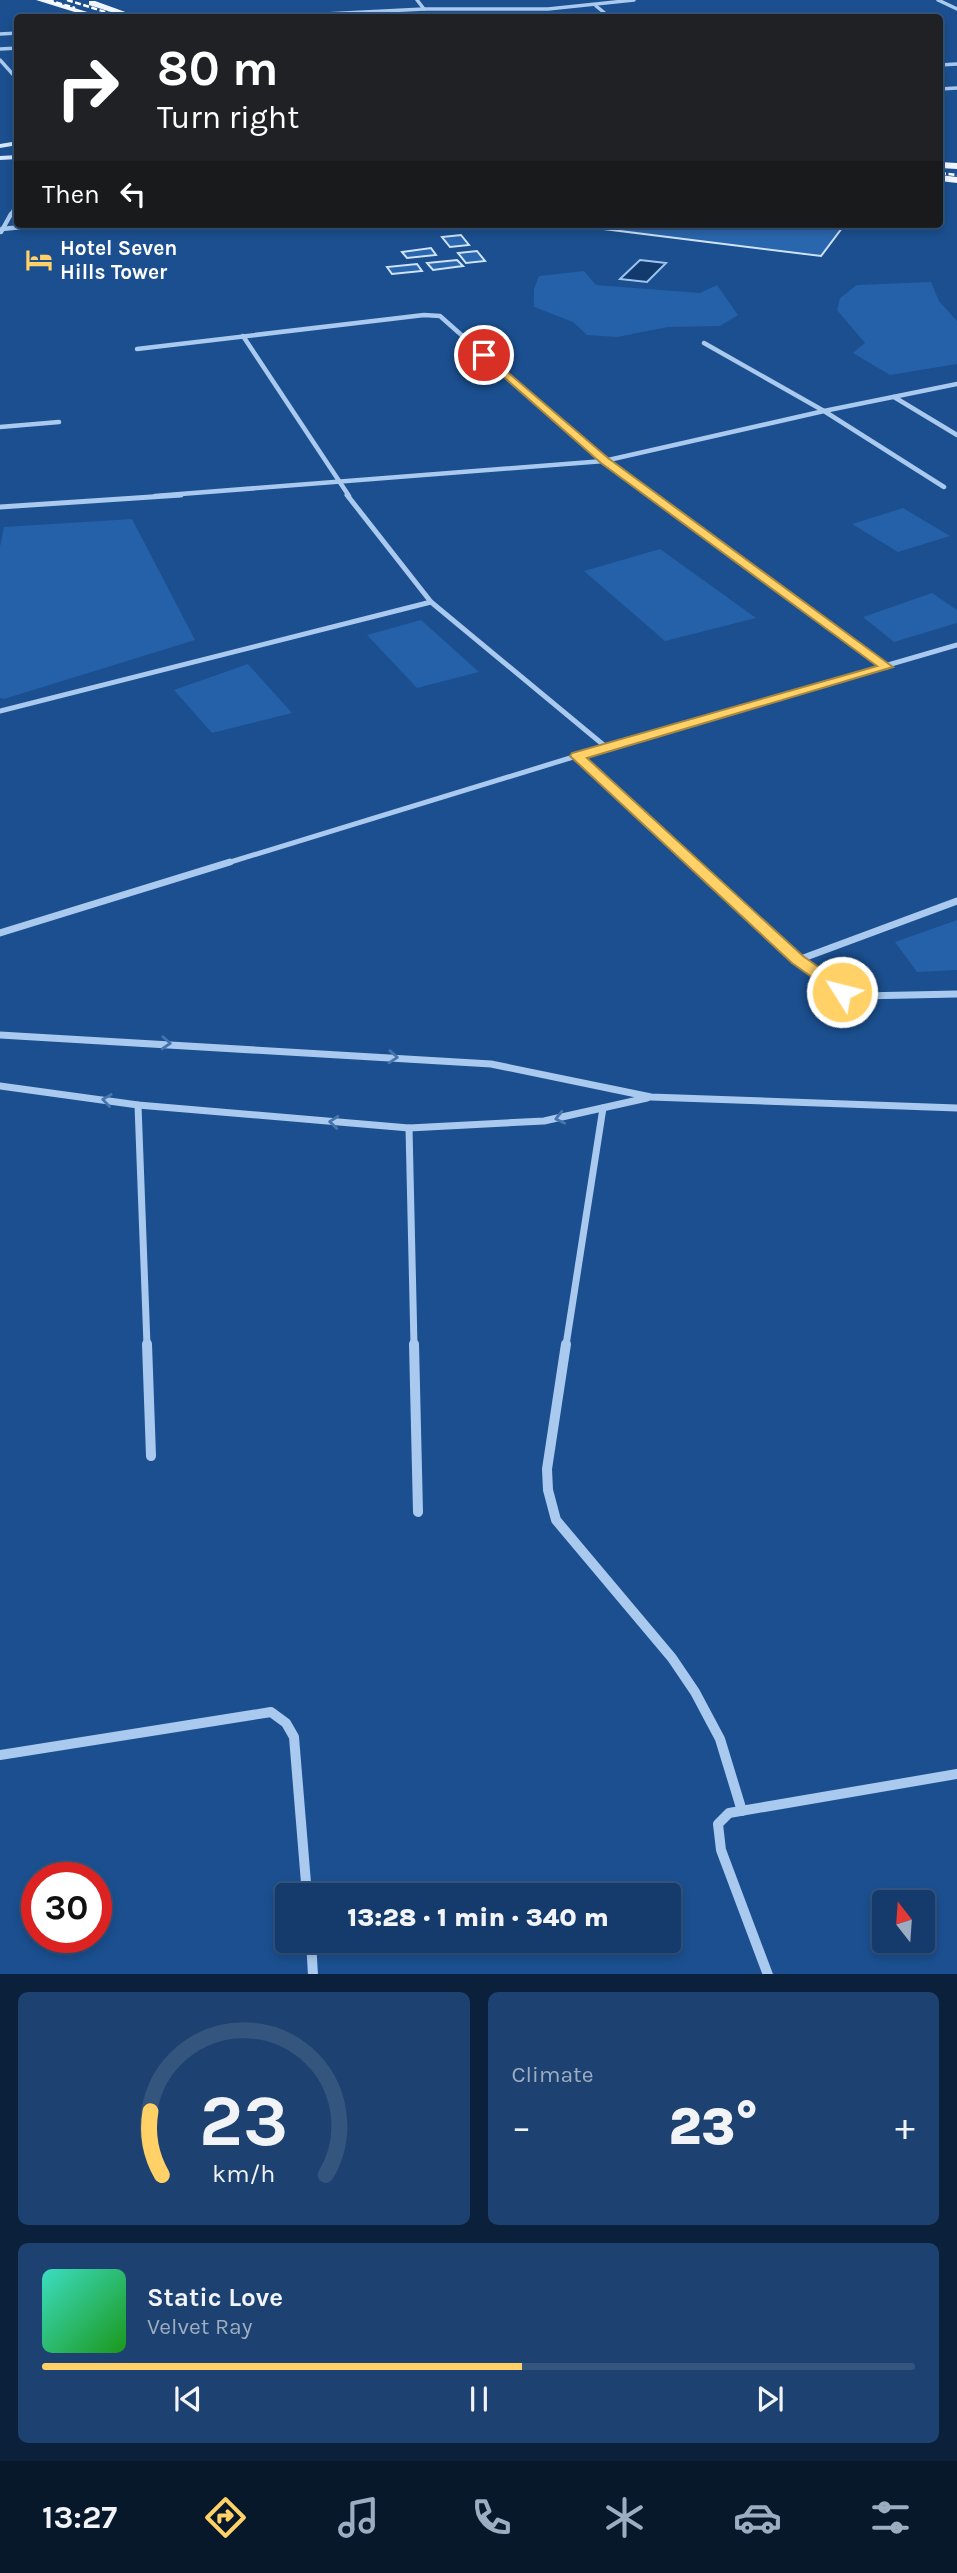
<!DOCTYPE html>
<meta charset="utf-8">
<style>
body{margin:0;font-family:Karla,sans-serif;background:#1d4271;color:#f1f3f6;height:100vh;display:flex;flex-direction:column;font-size:26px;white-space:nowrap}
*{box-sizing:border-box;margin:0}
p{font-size:23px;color:#9dadc1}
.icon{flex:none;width:38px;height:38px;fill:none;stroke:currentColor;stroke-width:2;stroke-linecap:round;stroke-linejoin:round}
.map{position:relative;height:1974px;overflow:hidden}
.details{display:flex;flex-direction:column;gap:18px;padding:18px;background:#0b203b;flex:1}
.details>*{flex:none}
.hud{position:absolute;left:14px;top:14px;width:929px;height:214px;border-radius:7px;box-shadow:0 4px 10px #0003,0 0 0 2px #33557e;background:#202124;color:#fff;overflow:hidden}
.needle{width:46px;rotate:343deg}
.controls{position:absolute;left:872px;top:1890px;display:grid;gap:14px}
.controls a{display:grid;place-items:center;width:63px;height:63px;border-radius:7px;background:#143b6b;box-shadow:0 4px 10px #0003,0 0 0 2px #33557e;font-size:35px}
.speed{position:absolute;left:21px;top:1862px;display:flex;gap:14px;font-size:35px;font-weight:700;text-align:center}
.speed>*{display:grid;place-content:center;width:91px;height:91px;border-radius:50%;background:#143b6b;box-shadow:0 4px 10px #0003,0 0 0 2px #33557e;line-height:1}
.speed .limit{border:10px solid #d22;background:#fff;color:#111}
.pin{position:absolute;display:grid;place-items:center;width:60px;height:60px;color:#fff;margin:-30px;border:4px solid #fff;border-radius:50%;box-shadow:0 2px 7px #0007}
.me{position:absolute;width:77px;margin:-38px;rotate:306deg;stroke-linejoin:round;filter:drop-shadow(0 0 5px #0008)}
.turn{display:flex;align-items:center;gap:24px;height:147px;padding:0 28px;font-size:32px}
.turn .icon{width:91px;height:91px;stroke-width:2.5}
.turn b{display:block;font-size:49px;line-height:60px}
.then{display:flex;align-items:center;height:66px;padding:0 28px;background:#0003;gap:14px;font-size:26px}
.big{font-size:52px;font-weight:800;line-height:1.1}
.details .tile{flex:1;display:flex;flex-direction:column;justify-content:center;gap:10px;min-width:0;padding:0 24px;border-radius:10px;background:#1d4271}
.details .dial{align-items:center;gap:0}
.dial svg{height:182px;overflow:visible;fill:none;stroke:#33557e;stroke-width:7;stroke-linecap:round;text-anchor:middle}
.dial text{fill:#f1f3f6;stroke:none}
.song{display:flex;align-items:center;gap:21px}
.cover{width:84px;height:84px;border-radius:10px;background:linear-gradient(135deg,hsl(170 70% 55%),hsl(120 70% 35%))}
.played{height:7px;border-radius:4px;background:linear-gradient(90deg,#ffd166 55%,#33557e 55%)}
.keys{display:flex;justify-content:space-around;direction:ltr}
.heat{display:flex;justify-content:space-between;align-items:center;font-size:38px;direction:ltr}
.details .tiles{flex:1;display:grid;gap:18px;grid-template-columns:1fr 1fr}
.tile:last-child{grid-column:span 2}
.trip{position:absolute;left:275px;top:1883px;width:406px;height:70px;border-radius:7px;background:#143b6b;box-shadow:0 4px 10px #0003,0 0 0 2px #33557e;font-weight:800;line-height:70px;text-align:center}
.tabs{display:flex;height:112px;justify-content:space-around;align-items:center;background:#08182b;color:#9dadc1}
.tabs .icon{width:49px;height:49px}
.tabs .on{color:#ffd166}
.tabs b{font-size:32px;color:#f1f3f6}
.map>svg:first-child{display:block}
.green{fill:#2461a8}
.water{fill:#123a6d;stroke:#9cc4f0;stroke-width:2}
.building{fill:#2a66ad;stroke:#cfe3fa;stroke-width:2}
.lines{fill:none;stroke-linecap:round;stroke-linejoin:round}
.street-far4{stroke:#a9c9ee;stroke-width:3.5}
.street-far3{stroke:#a9c9ee;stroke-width:4.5}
.street-far2{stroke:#a9c9ee;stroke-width:5}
.street-far1{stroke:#a9c9ee;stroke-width:7}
.street{stroke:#a9c9ee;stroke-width:10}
.secondary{fill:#d6e6fa;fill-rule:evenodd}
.primary{fill:#f0f6ff;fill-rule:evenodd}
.rail{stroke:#fff;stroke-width:2.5;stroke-dasharray:6 2.5;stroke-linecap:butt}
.oneway{stroke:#4674ac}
.route{fill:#ffd166;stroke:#a68842;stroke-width:2}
.labels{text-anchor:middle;stroke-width:7;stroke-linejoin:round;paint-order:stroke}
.far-poi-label{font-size:21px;font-weight:bold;fill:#fff;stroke:#1b4f8f;text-anchor:start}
</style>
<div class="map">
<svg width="957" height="1975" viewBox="0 0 957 1975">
<rect width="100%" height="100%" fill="#1b4f8f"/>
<!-- green -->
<g class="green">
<polygon points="584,271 596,285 700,293 717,285 738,315 720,326 668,327 617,337 587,335 573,322 534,307 534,289 539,276"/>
<polygon points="931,282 939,301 957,321 957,364 890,375 853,353 865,343 837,310 840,298 857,285"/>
<polygon points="903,508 950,536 898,552 852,524"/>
<polygon points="132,519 195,640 4,699 0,698 0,547 4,527"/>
<polygon points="660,549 756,618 665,641 584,571"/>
<polygon points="932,593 957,610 957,623 894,642 863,617"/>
<polygon points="421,620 479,672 417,688 367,635"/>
<polygon points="248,664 292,713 212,733 174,690"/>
<polygon points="957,920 957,970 917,972 895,942"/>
</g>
<!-- water -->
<polygon class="water" points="640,260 666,263 647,282 620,279"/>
<!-- building -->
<g class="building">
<polygon points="583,224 845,224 821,256 580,226"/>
<polygon points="461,235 469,245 450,247 442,237"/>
<polygon points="431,248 436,255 407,258 402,252"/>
<polygon points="477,251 485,261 466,263 458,253"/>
<polygon points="457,260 463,266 433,270 427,263"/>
<polygon points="417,264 422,271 392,274 387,267"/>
</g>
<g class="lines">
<!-- street-far4 -->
<g class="street-far4">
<polyline points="417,0 424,9"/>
<polyline points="938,0 957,9"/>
<polyline points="596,6 611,18"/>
<polyline points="244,18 424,9 548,9 634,0"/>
<polyline points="0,34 18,33"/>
<polyline points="0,49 18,48"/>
<polyline points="0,60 18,80"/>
<polyline points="940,65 957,64"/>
<polyline points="940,89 957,88"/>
<polyline points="10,216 18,202"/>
</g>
<!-- street-far3 -->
<g class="street-far3">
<polyline points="2,229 52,224"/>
<polyline points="1,232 11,214"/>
<polyline points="243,336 349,496"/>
<polyline points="704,343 824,411 957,384"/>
<polyline points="137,349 424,315 440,316 604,461 653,496"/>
<polyline points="894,397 957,435"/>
<polyline points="0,427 59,422"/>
<polyline points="155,496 604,461 824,411 944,487"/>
</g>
<!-- street-far2 -->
<g class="street-far2">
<polyline points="347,495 431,602 606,747"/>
<polyline points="650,495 887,667"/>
<polyline points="0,507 181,495"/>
<polyline points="0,711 431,602"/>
<polyline points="577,756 694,864"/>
<polyline points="224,864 606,747 957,645"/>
</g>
<!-- street-far1 -->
<g class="street-far1">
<polyline points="692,862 798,960 842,992 860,996 957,994"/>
<polyline points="0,933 230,862"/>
<polyline points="798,960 957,901"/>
<polyline points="0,1035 491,1064 651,1097 957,1108"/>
<polyline points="0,1086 138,1105 409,1128 544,1121 647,1098"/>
<polyline points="138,1105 147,1345"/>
<polyline points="409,1128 414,1345"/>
<polyline points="566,1345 603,1108"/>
</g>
<!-- street -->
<g class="street">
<polyline points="147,1344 151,1456"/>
<polyline points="414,1344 418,1512"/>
<polyline points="566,1344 547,1469 548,1490 556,1520 672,1658 695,1692 720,1739 742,1811"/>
<polyline points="0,1755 271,1712 286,1723 294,1737 307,1895"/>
<polyline points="311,1941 313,1975"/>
<polyline points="768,1975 721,1850 718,1824 729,1813 957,1774"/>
</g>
<!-- secondary -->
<g class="secondary">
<polygon points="18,141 18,145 0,148 0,144"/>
<polygon points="18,155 18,159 0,160 0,156"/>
</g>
<!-- primary -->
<g class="primary">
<polygon points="36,0 48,0 107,18 94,18"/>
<polygon points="89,1 95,1 142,18 130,18 89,5"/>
<polygon points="940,162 957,163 957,169 940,168"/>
<polygon points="940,175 957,177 957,183 940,181"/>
</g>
<!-- rail -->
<g class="rail">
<polyline points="48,0 75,8"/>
<polyline points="67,0 125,18"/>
<polyline points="940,173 957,175"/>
</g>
</g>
<!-- one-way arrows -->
<defs><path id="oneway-chevron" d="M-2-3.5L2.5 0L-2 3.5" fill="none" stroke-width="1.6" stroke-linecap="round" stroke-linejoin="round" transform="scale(1.75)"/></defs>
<g class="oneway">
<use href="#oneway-chevron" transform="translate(166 1043) rotate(3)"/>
<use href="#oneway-chevron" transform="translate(393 1057) rotate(4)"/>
<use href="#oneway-chevron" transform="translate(107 1100) rotate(-172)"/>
<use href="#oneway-chevron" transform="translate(560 1118) rotate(167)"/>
<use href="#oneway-chevron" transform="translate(334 1122) rotate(-175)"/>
</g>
<!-- route -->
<polygon class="route" points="484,352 608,458 893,667 587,758 803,956 848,988 850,992 848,995 837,995 792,963 570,756 572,753 877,666 601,463 481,357 479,355"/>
<!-- icons -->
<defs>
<symbol id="hotel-bare" viewBox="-9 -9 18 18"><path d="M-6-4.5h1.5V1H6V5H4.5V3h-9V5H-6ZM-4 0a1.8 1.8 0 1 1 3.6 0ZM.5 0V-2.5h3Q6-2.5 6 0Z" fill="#ffd166" stroke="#1b4f8f" stroke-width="2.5" paint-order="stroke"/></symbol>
</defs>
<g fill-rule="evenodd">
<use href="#hotel-bare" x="20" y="241" width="38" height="38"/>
</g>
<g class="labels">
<!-- far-poi labels -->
<g class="far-poi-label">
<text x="60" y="255">Hotel Seven<tspan x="60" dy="24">Hills Tower</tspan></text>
</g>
</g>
</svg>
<div class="controls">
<a><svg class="needle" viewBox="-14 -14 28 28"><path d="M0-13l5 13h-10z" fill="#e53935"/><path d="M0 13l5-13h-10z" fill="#9dadc1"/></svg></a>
</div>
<div class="speed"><div class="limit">30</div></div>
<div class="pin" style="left:484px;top:355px;background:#d93025"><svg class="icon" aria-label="arrive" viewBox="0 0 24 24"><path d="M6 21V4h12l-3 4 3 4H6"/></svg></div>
<svg class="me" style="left:842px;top:992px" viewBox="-20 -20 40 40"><circle r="17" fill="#ffd166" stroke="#fff" stroke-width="3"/><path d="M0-11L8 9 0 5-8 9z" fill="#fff"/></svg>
<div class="trip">13:28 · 1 min · 340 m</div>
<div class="hud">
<div class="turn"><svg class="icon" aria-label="right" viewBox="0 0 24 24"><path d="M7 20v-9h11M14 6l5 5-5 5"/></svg><div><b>80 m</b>Turn right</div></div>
<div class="then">Then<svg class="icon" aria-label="left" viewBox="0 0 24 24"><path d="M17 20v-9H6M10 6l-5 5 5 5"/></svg></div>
</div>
</div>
<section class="details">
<div class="tiles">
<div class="tile dial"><svg viewBox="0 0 100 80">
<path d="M14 69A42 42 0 1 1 86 69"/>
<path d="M14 69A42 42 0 0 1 9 41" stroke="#ffd166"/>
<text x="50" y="56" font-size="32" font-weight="700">23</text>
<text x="50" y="72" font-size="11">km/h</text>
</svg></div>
<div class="tile"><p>Climate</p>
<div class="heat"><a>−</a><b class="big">23°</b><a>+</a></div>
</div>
<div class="tile">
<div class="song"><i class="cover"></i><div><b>Static Love</b><p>Velvet Ray</p></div></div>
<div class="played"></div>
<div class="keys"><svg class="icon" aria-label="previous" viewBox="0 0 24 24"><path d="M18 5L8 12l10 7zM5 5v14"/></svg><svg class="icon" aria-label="pause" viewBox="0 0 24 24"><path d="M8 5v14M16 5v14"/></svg><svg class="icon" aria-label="next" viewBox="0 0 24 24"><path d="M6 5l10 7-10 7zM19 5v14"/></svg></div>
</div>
</div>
</section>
<nav class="tabs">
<b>13:27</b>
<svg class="icon on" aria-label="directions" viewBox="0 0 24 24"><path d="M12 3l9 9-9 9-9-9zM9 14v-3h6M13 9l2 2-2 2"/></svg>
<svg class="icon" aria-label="music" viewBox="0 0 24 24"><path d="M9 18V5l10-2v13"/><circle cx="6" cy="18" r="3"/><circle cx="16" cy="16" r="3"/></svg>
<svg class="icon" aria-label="phone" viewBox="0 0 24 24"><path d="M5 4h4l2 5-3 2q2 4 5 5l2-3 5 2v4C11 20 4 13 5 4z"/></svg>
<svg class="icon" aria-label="climate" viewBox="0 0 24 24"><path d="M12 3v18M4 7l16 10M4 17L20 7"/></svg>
<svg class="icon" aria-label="car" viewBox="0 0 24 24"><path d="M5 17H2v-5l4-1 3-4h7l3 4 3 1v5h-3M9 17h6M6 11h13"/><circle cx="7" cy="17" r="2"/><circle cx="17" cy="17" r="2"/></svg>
<svg class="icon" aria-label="filters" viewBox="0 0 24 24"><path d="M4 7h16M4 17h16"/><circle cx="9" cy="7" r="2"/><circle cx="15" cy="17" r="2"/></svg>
</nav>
